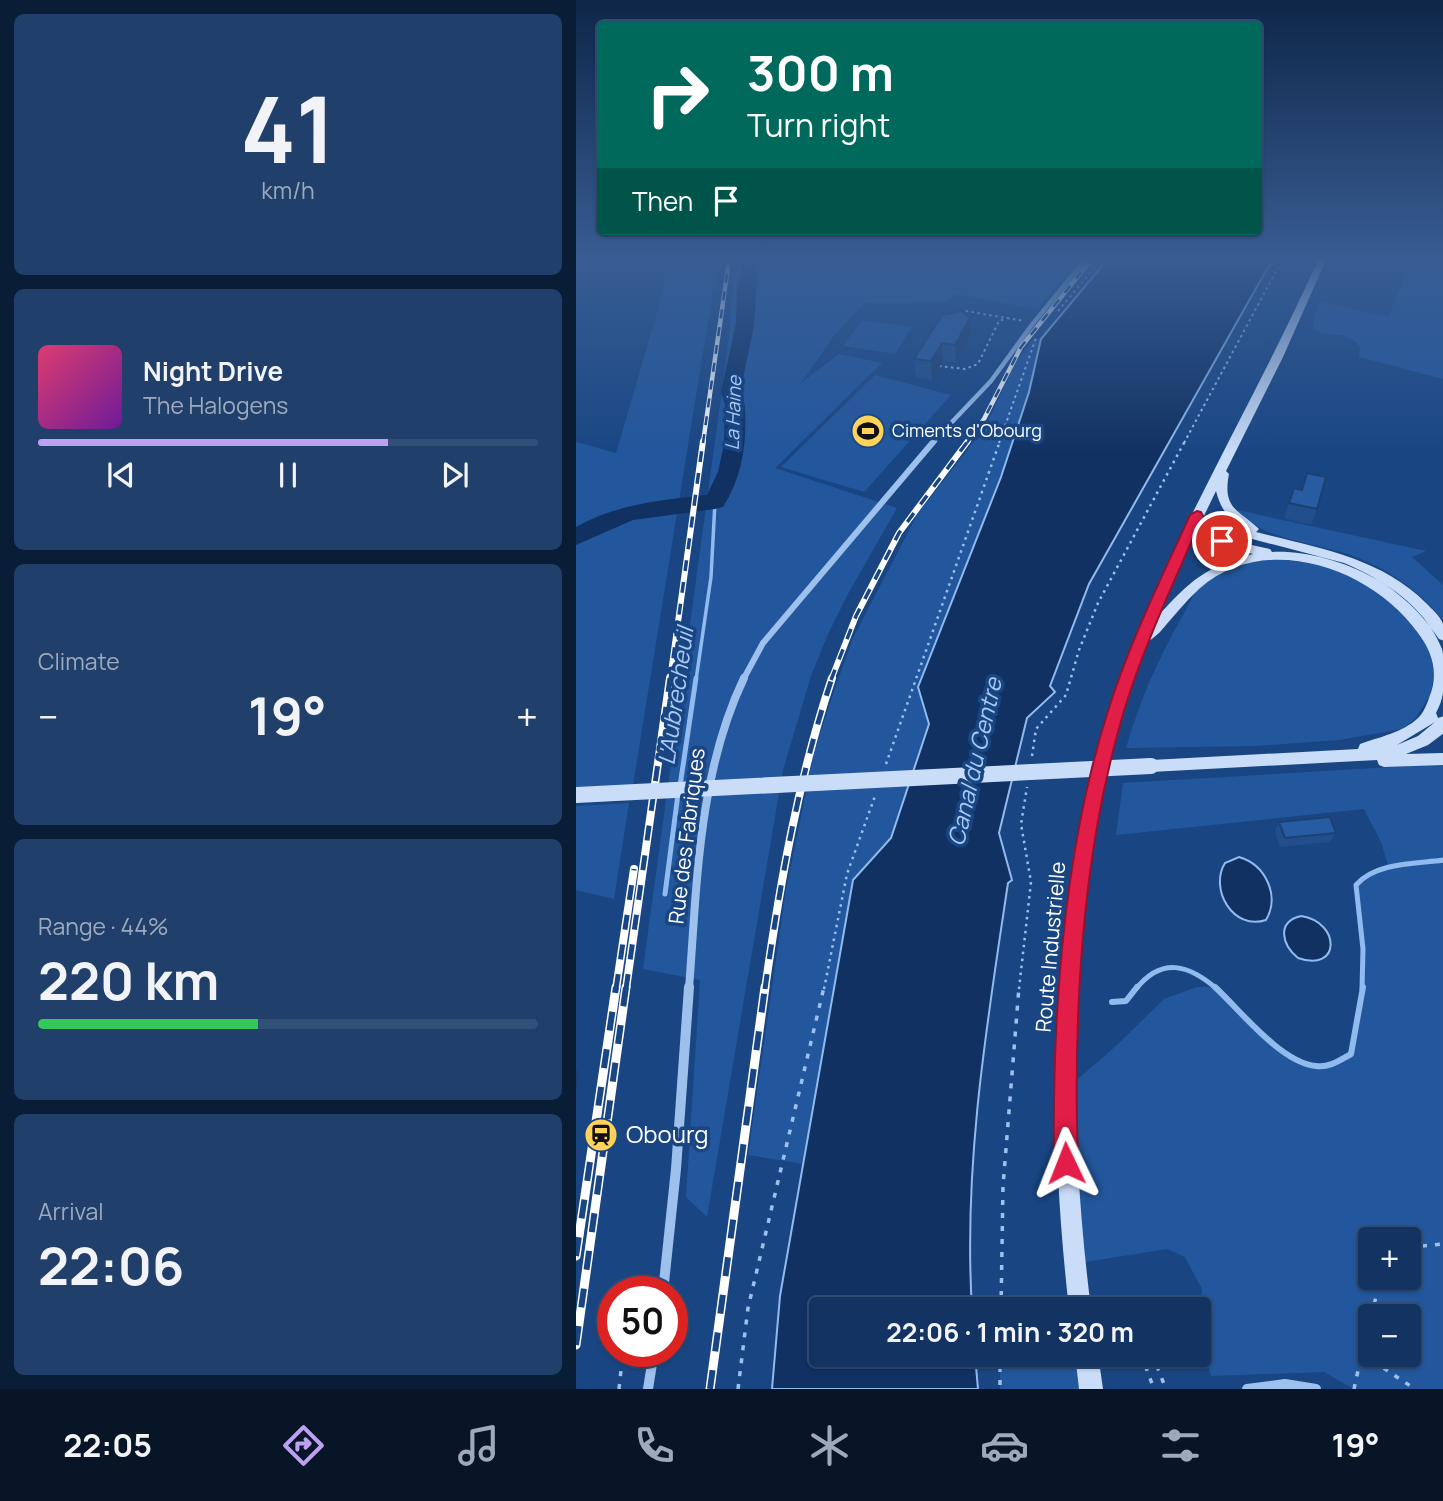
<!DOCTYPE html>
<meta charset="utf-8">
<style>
body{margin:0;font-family:Manrope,sans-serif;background:#203f6b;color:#f1f3f6;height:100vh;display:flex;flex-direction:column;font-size:26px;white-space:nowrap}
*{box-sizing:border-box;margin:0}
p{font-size:23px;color:#9daabe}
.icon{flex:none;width:38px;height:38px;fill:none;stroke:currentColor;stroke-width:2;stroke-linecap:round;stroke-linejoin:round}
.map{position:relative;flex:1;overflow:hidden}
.details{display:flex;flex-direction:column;gap:14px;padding:14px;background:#0a1d36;width:576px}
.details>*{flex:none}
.top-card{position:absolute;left:21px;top:21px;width:665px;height:214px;border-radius:7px;box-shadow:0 2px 5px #0004,0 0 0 2px #324f77;background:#00695c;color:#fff;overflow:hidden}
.fabs{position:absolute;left:782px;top:1227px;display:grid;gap:14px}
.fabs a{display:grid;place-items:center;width:63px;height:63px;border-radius:7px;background:#133462;box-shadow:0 2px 5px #0004,0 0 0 2px #324f77;font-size:35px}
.speed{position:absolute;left:21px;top:1276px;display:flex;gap:14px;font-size:35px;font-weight:700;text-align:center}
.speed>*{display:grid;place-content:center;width:91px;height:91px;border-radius:50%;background:#133462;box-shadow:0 2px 5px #0004,0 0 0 2px #324f77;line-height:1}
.speed .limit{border:10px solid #d22;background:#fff;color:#111}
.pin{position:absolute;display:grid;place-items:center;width:60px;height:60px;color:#fff;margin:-30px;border:4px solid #fff;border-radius:50%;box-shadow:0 2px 7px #0007}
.me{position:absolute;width:77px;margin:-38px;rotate:358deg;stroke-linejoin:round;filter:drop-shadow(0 0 5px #0008)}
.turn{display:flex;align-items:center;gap:24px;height:147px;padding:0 35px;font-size:32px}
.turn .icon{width:91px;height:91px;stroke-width:2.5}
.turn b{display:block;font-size:49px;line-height:60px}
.then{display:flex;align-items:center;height:66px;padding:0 35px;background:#0003;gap:14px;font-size:26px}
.big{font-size:52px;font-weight:700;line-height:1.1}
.details .card{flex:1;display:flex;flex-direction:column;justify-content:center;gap:10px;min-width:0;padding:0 24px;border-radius:10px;background:#203f6b}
.details .dial{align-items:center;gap:0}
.dial b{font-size:91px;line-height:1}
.song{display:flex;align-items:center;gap:21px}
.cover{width:84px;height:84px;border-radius:10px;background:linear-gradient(135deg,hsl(340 70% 55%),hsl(280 70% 35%))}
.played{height:7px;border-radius:4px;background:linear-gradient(90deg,#bca0f2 70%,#324f77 70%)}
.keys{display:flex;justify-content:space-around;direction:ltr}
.heat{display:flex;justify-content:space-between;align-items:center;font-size:38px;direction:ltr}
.charge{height:10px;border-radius:5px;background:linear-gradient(90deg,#34c759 44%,#324f77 0)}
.trip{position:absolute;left:233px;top:1297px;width:402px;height:70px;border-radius:7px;background:#133462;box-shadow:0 2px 5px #0004,0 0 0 2px #324f77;font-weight:700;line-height:70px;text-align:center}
.dock{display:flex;height:112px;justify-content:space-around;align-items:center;background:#081527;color:#9daabe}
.dock .icon{width:49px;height:49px}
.dock .on{color:#bca0f2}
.dock b{font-size:32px;color:#f1f3f6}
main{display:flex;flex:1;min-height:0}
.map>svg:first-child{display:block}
.green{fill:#22579d;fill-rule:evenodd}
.water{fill:#103161;stroke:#91baee;stroke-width:2}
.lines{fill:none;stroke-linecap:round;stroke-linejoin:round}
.stream-far2{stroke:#91baee;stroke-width:3.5}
.stream-far1{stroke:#91baee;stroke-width:5}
.stream{stroke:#91baee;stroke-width:6}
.river{fill:#103161;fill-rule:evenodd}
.path-far2{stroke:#9ec0ec;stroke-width:2;stroke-dasharray:2.5 3.5;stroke-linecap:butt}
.path-far1{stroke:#9ec0ec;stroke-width:2.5;stroke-dasharray:2.5 4.5;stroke-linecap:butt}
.path{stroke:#9ec0ec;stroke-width:3.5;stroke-dasharray:5 8;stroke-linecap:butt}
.street-far3{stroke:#9ec0ec;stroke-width:4.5}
.street-far2{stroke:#9ec0ec;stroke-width:6}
.street-far1{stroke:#9ec0ec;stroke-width:8}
.street{stroke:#9ec0ec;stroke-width:10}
.secondary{fill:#caddf8;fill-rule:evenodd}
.rail-far3-casing{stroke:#fff;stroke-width:4.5}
.rail-far2-casing{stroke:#fff;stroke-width:6}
.rail-far1-casing{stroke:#fff;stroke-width:8}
.rail-casing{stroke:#fff;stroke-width:9}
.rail-far3{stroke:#194683;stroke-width:2.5;stroke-dasharray:9;stroke-linecap:butt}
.rail-far2{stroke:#194683;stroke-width:3.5;stroke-dasharray:11;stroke-linecap:butt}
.rail-far1{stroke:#194683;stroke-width:5;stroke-dasharray:15;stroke-linecap:butt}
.rail{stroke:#194683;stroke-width:6;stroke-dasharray:19;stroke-linecap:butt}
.secondary-bridge{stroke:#caddf8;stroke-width:16}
.wall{fill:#224f8b}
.shaded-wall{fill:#1c4071}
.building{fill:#285ca2;stroke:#1c4071;stroke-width:2}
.route{fill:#e11d48;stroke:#92132f;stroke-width:2}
.labels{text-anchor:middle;stroke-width:7;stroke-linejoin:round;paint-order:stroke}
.far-poi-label{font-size:18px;fill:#fff;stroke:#194683;text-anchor:start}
.far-water-label{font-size:19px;font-style:italic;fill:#a9caf3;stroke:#194683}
.street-label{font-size:21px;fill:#fff;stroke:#194683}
.water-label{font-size:23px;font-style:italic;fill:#a9caf3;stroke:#194683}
.near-poi-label{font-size:24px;fill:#fff;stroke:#194683;text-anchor:start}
</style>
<main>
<section class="details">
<div class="card dial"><b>41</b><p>km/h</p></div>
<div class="card">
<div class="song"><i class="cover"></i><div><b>Night Drive</b><p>The Halogens</p></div></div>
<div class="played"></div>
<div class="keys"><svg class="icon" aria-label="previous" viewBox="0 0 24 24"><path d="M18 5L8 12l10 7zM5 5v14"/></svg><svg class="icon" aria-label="pause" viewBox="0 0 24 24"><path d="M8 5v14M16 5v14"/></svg><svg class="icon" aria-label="next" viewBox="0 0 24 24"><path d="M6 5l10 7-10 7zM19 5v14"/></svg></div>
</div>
<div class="card"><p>Climate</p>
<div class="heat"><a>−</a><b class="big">19°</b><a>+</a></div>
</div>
<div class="card"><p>Range · 44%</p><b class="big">220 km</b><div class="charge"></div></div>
<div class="card"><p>Arrival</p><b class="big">22:06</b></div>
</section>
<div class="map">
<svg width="868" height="1389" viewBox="0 0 868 1389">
<rect width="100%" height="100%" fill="#194683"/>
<!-- green -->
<g class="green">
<polygon points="98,260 142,260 57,785 0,787 0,442 40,453 85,299 89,274"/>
<polygon points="160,260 503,260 461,309 379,294 369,302 288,303 258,336 225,383 263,354 306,363 199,468 321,508 273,592 252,634 235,676 207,770 131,1217 110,1197 124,980 67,969 151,353"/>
<polygon points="836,260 867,260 867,379 783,357 784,347 779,341 769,336 745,333 737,329 738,316 744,302 812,317"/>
<polygon points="286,320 336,327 319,354 267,346"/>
<polygon points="458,338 465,339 453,392 425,477 342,687 353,724 315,838 277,880 227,1164 172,1155 210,890 238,753 255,700 277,638 341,515 409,427 440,362"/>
<polygon points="299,375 375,395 288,492 205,467"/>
<path d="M661,510L850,551L836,557L867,585V620C843,590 812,569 775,555C742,543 682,539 661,510Z"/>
<path d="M707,558L746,565L788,581L838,622L857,655L859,671L854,695L839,719L826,729L763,740L680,746L550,748C564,700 582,659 607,615C613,606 618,591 626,583C646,563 681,561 707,558Z"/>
<path d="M867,764V1389H778L748,1372L635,1376L625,1332L626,1289L609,1257L591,1249L497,1264L488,1091L541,1045L588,999L621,987H639C663,1011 702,1058 735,1066C750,1070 763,1061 775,1054C792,995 789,945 780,885L784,879L813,868L805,842L788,809L540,835L547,783ZM794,1239H833V1278H794ZM794,1316H833V1354H794Z"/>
<polygon points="53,803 38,899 0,890 0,806"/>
<polygon points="424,1355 510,1355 515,1389 424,1389"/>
</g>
<!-- water -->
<g class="water">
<path d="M531,260H696L513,584L474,686L479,692L451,718L423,833L436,880L432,883C411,1023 387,1166 396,1309H245V1354L399,1355L402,1389H196L204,1296L277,880L315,838L353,724L342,687L425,477L453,392L465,339Z"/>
<path d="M663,857C690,865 704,896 690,920C657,931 633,889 649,863Z"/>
<path d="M725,916C765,922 765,973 722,958C706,945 700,922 725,916Z"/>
</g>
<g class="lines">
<!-- stream-far2 -->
<polyline class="stream-far2" points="120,680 135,577 139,502"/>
<!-- stream-far1 -->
<g class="stream-far1">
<polyline points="104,786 120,678"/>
<polyline points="89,894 102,794"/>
<path d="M560,989C586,956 613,965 641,989"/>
<path d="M786,989L787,949L780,885C800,862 840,864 868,860"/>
</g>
<!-- stream -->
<g class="stream">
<path d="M639,987C664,1010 705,1063 740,1066C753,1068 764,1060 775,1054L787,987"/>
<polyline points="536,1002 550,1001 561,987"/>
</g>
<!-- river -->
<path class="river" d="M168,260H184C180,282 180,302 178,324C175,346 168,367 166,388C165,395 169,402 169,409C171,444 166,477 147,507L139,509L57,520L0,545V527C41,504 85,500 131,495L142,472L148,444L149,405L145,392L160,323L161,287Z"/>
<!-- path-far2 -->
<g class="path-far2">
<polyline points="482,311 525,260"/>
<polyline points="372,315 390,311 448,321"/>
<polyline points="363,366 389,369 402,364 423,321 431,318"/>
<polyline points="423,443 460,338"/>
<polyline points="608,443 706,260"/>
</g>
<!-- path-far1 -->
<g class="path-far1">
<polyline points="456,756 460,729 490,695 503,650 522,603 609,441"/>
<polyline points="310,764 424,441"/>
<polyline points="248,989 271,874 299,796"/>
<polyline points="443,989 455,882 445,824 451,787"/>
</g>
<!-- path -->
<g class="path">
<polyline points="833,1247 868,1244"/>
<polyline points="425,1309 427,1186 443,987"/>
<polyline points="795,1316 805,1278"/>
<polyline points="424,1354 424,1389"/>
<polyline points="565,1354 578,1389"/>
<polyline points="576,1354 590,1389"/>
<polyline points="786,1354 839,1389"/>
<polyline points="43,1389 47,1351"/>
<polyline points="162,1389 172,1308 248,987"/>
<polyline points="778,1389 794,1316"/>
</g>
<!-- street-far3 -->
<polyline class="street-far3" points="356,443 415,381 455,326 509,260"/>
<!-- street-far2 -->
<polyline class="street-far2" points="167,680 187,643 358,441"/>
<!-- street-far1 -->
<path class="street-far1" d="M113,989C121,885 122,774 168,678"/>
<!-- street -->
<g class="street">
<polyline points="87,1292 100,1169 113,987"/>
<polyline points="72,1389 78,1351"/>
<polyline points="671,1389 709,1384 740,1389"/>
</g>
<!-- secondary -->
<g class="secondary">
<path d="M742,260H750L707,357L650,471L653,474C646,509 663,510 683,529L680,532C741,548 804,557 850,603C855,608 865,617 867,624C868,629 868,636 868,641L863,639C839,603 809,580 768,563L642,530H638L657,541L694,549L696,552C757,549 843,588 866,649C868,657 868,668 868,676C868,691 867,700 860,713L862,718L868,716V733L852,745L830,754L868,753V765L808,767L803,765L801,760L575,772L570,770L568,766L570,762L575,760L782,749L784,744C803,737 826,733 842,718C847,714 851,704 853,698C863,674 857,653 842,633C796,568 689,530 623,589C609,602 597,617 584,632C580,636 574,640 571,643C567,648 565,659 563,665C555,691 546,716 539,743C492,933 491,1115 515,1309H493C468,1087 473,854 558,643C610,512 684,390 742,260ZM640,491C644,507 652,519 665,528L642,522L631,524L626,520ZM627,534L649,547L677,554C630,566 614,581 582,616L616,541ZM859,722L842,736L821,745Z"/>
<polygon points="499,1354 522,1354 527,1389 503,1389"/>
</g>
<defs>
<g id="rail-far3">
<polyline points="127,443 153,260"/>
<polyline points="391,443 408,419 445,347 515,260"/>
</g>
<g id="rail-far2">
<polyline points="94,680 127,441"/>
<polyline points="255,680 280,616 323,533 392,441"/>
</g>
<g id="rail-far1">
<polyline points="40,989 58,869"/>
<polyline points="50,989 94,678"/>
<path d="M189,989C204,883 222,780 256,678"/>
</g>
<g id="rail">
<polyline points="0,1256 40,987"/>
<polyline points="0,1345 50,987"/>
<polyline points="134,1389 189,987"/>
</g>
</defs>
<!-- rail-far3 casing -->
<use href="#rail-far3" class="rail-far3-casing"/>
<!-- rail-far2 casing -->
<use href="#rail-far2" class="rail-far2-casing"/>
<!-- rail-far1 casing -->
<use href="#rail-far1" class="rail-far1-casing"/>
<!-- rail casing -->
<use href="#rail" class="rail-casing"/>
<!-- rail-far3 -->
<use href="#rail-far3" class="rail-far3"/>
<!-- rail-far2 -->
<use href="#rail-far2" class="rail-far2"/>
<!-- rail-far1 -->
<use href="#rail-far1" class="rail-far1"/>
<!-- rail -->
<use href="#rail" class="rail"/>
<!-- secondary-bridge -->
<polyline class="secondary-bridge" points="0,795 575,766"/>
</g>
<!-- wall -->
<g class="wall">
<polygon points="394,318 395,336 380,363 367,361 356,380 340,377 338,359"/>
<polygon points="731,473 741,509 735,525 708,518 718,488 725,490"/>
<polygon points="703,822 760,833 754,842 704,847 699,831"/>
</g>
<!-- shaded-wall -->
<g class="shaded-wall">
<polygon points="394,318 395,336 380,363 379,345"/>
<polygon points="366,343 367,361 356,380 355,361"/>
<polygon points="0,1069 3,1072 0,1093"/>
</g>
<!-- building -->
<g class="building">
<polygon points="386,311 394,318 379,345 366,343 355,361 338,359 366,315"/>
<polygon points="731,473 750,477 741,509 713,503 718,488 726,490"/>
<polygon points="754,817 760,833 709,838 703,822"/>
</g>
<!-- sky -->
<linearGradient id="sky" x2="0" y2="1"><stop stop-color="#0e2648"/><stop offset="0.57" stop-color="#385d93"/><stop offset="1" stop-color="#385d93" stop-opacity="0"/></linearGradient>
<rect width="868" height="454" fill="url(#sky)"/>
<!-- route -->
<path class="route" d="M621,511L625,512L632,525L653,541L651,544H641L621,529C595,589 567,648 548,711C505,854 497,1014 502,1163L498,1171L490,1174L482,1171L478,1163C476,1015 487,852 532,711C553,643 585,579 614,515Z"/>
<!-- icons -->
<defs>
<symbol id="stadium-disc" viewBox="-11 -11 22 22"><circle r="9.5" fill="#ffd259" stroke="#194683"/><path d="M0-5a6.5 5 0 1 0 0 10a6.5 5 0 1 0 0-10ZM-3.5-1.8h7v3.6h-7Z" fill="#111"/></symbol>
<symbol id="station-disc" viewBox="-11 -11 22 22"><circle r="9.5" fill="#ffd259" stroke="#194683"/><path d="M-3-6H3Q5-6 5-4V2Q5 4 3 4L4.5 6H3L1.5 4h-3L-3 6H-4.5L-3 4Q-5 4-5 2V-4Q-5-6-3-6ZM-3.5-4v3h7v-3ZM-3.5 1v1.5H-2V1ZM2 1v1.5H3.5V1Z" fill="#111"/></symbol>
</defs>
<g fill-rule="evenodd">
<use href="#stadium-disc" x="273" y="412" width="38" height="38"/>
<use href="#station-disc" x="6" y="1116" width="38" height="38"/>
</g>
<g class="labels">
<!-- far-poi labels -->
<g class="far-poi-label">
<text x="316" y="437">Ciments d'Obourg</text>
</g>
<!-- far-water labels -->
<g class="far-water-label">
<text transform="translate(157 413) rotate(-88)" y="7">La Haine</text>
</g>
<!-- street labels -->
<g class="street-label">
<text transform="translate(111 836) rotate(-83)" y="7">Rue des Fabriques</text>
<text transform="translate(475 947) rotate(-85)" y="7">Route Industrielle</text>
</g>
<!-- water labels -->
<g class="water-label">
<text transform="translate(100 696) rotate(-82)" y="8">L'Aubrecheuil</text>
<text transform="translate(399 762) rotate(-77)" y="8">Canal du Centre</text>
</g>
<!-- near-poi labels -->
<g class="near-poi-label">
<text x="50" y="1143">Obourg</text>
</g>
</g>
</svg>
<div class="fabs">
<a>+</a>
<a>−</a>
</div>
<div class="speed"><div class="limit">50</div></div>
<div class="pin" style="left:646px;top:541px;background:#d93025"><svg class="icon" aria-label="arrive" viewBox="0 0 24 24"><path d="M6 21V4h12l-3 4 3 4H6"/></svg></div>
<svg class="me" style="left:490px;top:1163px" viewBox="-20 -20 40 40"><path d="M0-17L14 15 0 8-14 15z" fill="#e11d48" stroke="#fff" stroke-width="4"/></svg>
<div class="trip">22:06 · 1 min · 320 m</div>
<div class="top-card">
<div class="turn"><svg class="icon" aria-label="right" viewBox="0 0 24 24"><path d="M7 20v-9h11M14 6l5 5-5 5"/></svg><div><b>300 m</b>Turn right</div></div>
<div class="then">Then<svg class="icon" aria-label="arrive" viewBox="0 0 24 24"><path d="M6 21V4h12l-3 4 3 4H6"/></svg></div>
</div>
</div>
</main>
<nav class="dock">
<b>22:05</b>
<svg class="icon on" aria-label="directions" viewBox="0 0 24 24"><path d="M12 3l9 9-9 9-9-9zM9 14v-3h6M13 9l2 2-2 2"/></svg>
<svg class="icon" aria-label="music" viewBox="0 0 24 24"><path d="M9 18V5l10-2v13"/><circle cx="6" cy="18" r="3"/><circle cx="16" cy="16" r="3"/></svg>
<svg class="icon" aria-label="phone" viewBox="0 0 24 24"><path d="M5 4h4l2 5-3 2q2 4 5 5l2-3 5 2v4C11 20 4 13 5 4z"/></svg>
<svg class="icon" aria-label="climate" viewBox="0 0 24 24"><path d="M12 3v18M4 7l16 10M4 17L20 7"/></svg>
<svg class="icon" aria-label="car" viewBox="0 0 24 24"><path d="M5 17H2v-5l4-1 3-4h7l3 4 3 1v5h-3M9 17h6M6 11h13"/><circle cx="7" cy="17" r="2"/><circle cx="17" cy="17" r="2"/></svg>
<svg class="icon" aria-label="filters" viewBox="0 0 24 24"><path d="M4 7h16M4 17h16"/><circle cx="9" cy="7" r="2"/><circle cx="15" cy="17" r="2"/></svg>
<b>19°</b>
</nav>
